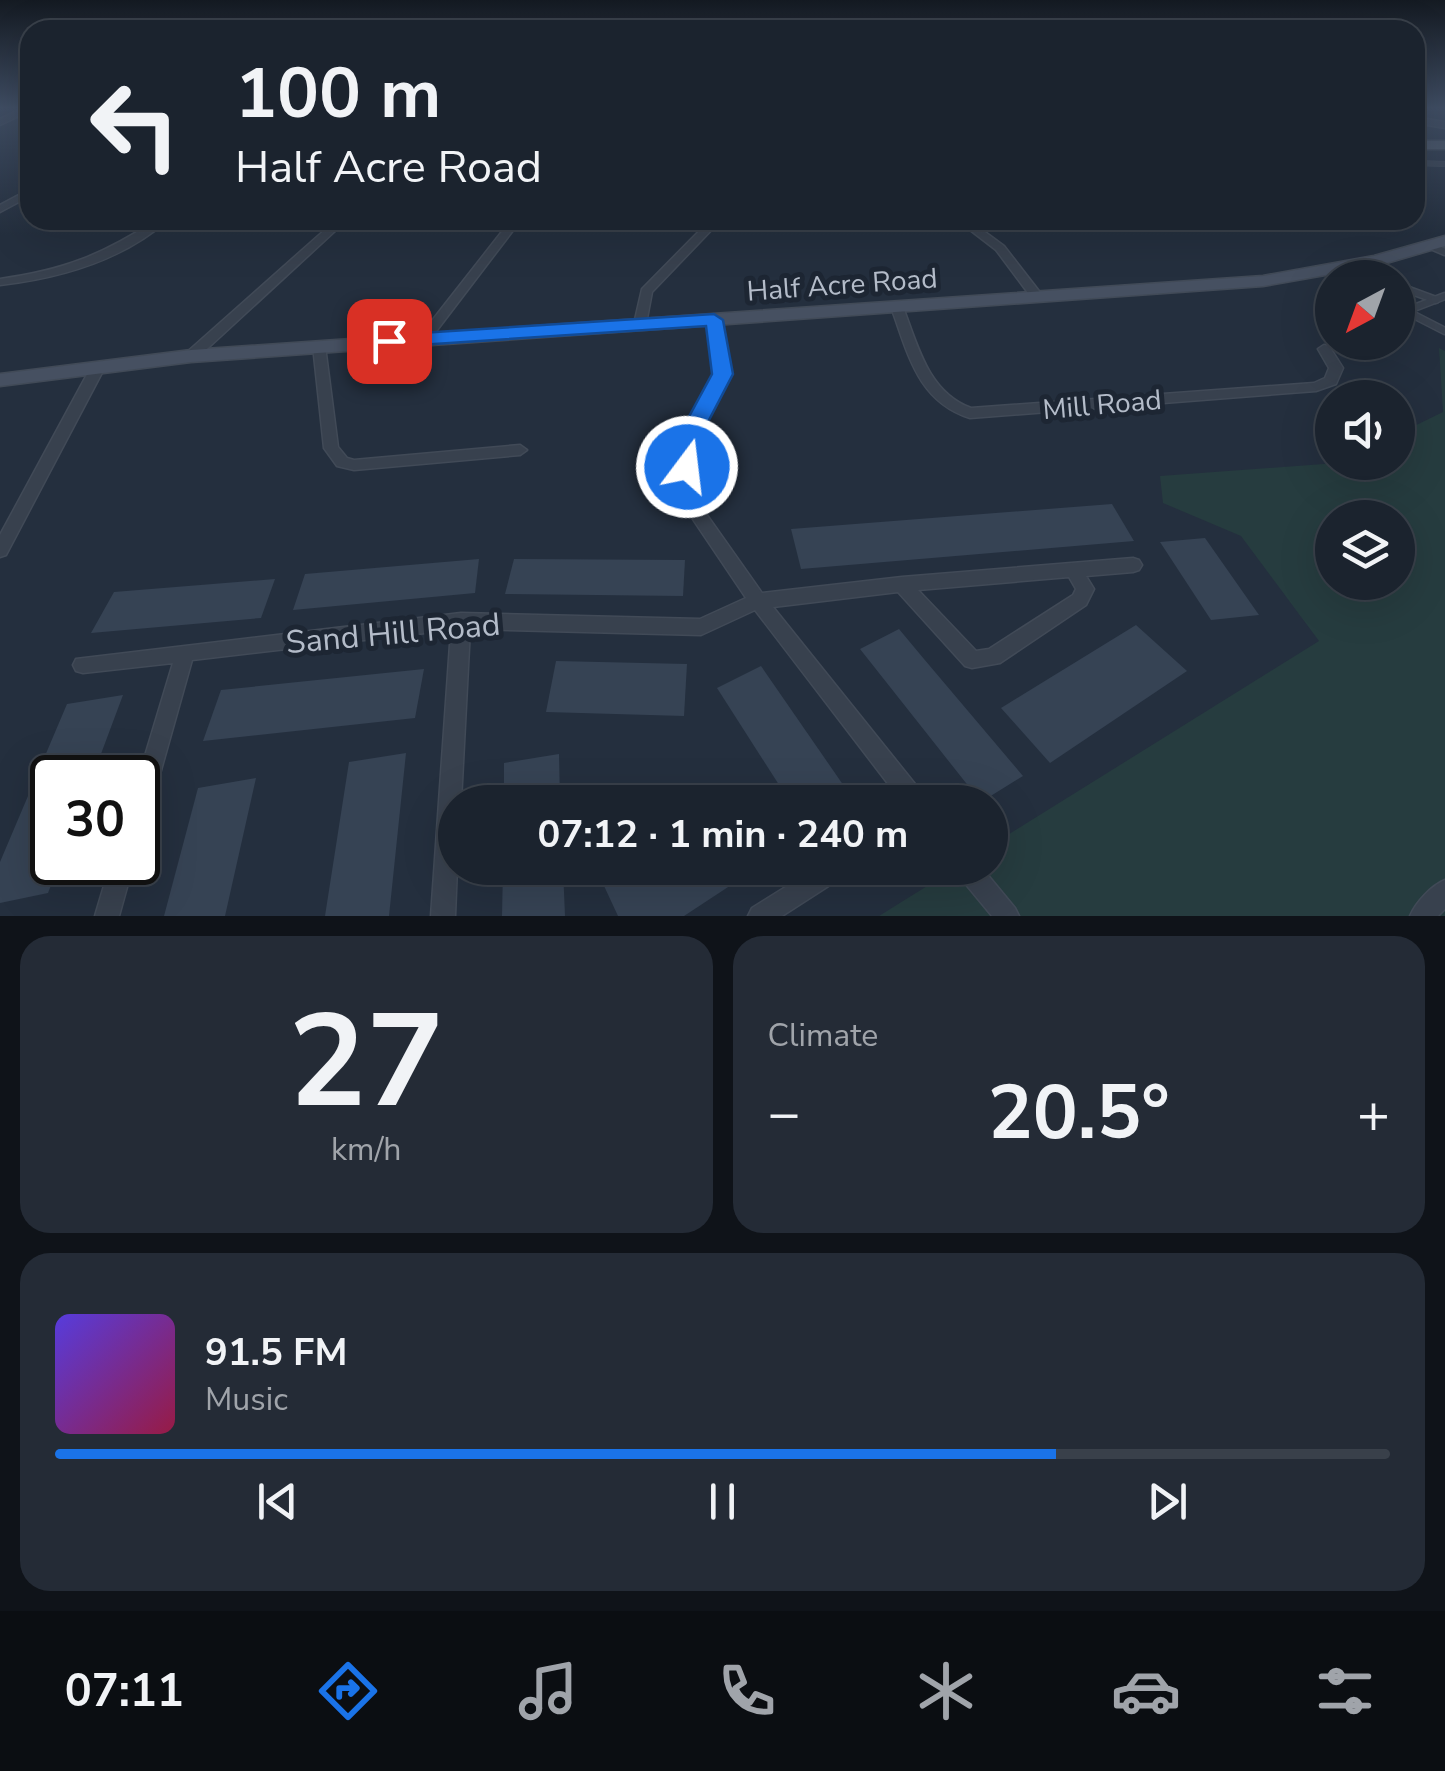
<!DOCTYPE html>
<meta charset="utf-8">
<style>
body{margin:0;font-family:"Nunito Sans",sans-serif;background:#242b36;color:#f1f3f6;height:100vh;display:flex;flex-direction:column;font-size:38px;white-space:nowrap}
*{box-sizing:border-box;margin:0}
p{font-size:32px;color:#a0a4aa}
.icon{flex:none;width:55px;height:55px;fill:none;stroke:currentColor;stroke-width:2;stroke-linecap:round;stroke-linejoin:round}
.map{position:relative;height:916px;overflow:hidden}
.details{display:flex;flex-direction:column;gap:20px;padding:20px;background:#0f1319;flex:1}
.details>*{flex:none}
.top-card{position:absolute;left:20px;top:20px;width:1405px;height:210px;border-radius:30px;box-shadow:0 10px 40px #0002,0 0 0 2px #39404a;background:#1b232e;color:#f1f3f6;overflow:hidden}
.needle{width:65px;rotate:221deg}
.fabs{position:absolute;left:1315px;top:260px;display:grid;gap:20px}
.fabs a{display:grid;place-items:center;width:100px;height:100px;border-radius:50%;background:#1b232e;box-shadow:0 10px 40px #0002,0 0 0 2px #39404a;font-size:50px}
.speed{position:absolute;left:30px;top:755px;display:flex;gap:20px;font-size:50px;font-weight:700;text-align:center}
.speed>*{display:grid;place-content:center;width:130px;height:130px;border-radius:50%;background:#1b232e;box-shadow:0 10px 40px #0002,0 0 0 2px #39404a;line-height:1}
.speed .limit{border:5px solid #111;border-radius:15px;background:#fff;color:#111}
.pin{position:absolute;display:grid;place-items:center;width:85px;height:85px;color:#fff;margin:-42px;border-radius:20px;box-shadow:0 5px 15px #0006}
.me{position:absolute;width:110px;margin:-55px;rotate:15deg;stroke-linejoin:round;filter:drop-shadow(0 0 8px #0008)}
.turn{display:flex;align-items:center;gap:35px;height:210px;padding:0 50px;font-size:45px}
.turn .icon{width:130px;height:130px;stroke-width:2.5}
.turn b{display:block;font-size:70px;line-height:85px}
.big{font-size:75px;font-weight:700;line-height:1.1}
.details .card{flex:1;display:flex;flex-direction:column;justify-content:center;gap:15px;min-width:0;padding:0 35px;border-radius:30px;background:#242b36}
.details .dial{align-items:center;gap:0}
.dial b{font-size:130px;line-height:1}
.song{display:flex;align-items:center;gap:30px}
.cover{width:120px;height:120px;border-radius:15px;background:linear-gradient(135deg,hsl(250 70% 55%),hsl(340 70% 35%))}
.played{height:10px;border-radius:5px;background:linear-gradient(90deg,#1a73e8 75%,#39404a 75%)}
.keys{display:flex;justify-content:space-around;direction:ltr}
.heat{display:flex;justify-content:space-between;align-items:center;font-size:55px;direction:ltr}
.details .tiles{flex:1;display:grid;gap:20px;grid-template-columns:1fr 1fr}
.card:last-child{grid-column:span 2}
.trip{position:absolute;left:438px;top:785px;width:570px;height:100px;border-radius:50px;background:#1b232e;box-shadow:0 10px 40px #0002,0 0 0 2px #39404a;font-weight:700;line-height:100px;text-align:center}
.menu{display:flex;height:160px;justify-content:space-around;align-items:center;background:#0b0e12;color:#a0a4aa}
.menu .icon{width:70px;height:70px}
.menu .current{color:#1a73e8}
.menu b{font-size:45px;color:#f1f3f6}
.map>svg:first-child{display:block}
.green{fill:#263c3f;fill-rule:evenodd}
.building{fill:#364354}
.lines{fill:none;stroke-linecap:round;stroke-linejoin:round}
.lane-far1-casing{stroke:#414a57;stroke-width:6}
.lane-casing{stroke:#414a57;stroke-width:9}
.street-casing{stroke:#414a57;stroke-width:3}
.secondary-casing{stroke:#414a57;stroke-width:3}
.primary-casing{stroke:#414a57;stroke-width:3}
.lane-far1{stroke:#38414e;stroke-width:5}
.lane{stroke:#38414e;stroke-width:6}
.street{fill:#38414e;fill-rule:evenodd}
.secondary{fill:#465061;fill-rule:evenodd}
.primary{fill:#56606e;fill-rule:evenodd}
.route{fill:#1a73e8;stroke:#114b97;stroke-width:2.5}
.labels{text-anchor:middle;stroke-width:10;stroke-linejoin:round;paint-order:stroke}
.street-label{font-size:28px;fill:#b4bcc9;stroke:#1d2633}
.near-street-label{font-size:32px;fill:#b4bcc9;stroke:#1d2633}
</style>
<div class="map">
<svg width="1445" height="916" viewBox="0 0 1445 916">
<rect width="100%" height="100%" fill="#242f3e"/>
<!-- green -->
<path class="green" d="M1439,348L1445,351V916H879L956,868H990V846L1319,641L1241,536L1163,503L1160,476L1337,463L1398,462V434L1443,412ZM1332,518H1398V582H1332Z"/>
<!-- building -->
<g class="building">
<polygon points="1112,504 1134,541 801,569 791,529"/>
<polygon points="1205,538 1259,615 1211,620 1160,542"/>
<polygon points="479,559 475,593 293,610 305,574"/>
<polygon points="514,559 685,560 683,596 505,594"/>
<polygon points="275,579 261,618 91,633 114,592"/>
<polygon points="1136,625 1187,671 1050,763 1001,708"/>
<polygon points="899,629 924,659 1023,776 981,802 860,649"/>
<polygon points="556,661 687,664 684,716 546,712"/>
<polygon points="761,666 846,789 823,802 790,802 717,688"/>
<polygon points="424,669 415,718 203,741 221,690"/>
<polygon points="123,695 92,778 52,778 52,862 60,862 48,893 0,903 0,862 67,704"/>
<polygon points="406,753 389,916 325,916 349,762"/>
<polygon points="559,754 560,802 504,802 504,763"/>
<polygon points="256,778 225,916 164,916 198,788"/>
<polygon points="503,868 563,868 565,916 502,916"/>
<polygon points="607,868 757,868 684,916 618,916 598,873"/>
</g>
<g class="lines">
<defs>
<polyline id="lane-far1" points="1415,163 1445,164"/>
<g id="lane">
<polyline points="1431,246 1445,252"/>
<polyline points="1398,286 1436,300"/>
<polyline points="1398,307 1445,331"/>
<polyline points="1406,311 1445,296"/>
</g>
<g id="street">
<polygon points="25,107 30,107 30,111 0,125 0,119"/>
<polygon points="1415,117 1445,122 1445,128 1415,123"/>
<polygon points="30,189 30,196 0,212 0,205"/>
<path d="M156,220H168C121,261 61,278 0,285V279C64,270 102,255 156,220Z"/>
<polygon points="336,220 347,220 196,359 186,359 184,356 186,353"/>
<polygon points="511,220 521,220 428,342 420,342 420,336"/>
<polygon points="710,220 721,220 652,292 646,324 640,328 636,327 634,324 642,289"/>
<polygon points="957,220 969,220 974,224 986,220 1001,220 981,229 1004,246 1042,295 1042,301 1034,301 996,250"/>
<path d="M897,303L903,307C918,346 928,392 971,408L1314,383L1325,378L1329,368L1318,349L1324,345L1329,346L1343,368L1336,384L1316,391L970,418C917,401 908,353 891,307Z"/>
<path d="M714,316L720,320L729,374L703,424L695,467L702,508L762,593L902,577L1133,558L1139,560L1142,565L1139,570L1133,572L1086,576L1094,589L1086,605L1000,663L972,668L965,666L898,592L773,607L923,794L926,802H902L755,610L701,635L470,629L461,802H455V868H457L455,916H431L451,630L192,660L149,813L146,821L138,824V779L173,663L83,673L76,671L73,665L76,659L461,613L700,619L746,598L686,509L679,467L689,424L715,374L708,320ZM1069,577L1076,589L1073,595L989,649L976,651L918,590Z"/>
<polygon points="319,342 325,346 338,447 347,458 354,460 520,445 527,450 520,455 354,470 337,466 324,448 313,346"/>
<polygon points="98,363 105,367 6,555 0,557 0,535 91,367"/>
<polygon points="111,862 134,862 119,916 95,916"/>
<polygon points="816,868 847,868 844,876 782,916 748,916 752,908"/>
<polygon points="956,868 982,868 1015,908 1019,916 992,916 959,876"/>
<path d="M1445,880V909L1438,916H1410C1416,902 1431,886 1445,880Z"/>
</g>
<polygon id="secondary" points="1445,236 1445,246 1376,266 1263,286 191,362 0,386 0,374 191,350 1263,276 1374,256"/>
<rect id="primary" x="1415" y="141" width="30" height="8"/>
</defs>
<!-- lane-far1 casing -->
<use href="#lane-far1" class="lane-far1-casing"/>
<!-- lane casing -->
<use href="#lane" class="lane-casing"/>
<!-- street casing -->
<use href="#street" class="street-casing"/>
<!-- secondary casing -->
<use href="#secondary" class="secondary-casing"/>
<!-- primary casing -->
<use href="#primary" class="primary-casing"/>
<!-- lane-far1 -->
<use href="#lane-far1" class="lane-far1"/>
<!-- lane -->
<use href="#lane" class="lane"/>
<!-- street -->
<use href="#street" class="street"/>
<!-- secondary -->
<use href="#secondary" class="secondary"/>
<!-- primary -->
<use href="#primary" class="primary"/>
</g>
<!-- sky -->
<linearGradient id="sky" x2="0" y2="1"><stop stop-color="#141a22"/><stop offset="0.46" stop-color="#3f4d63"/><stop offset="1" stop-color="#3f4d63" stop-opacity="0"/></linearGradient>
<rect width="1445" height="235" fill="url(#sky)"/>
<!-- route -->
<polygon class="route" points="714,314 723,320 733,374 707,424 699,467 687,475 675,467 685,424 712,374 706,326 389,347 380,341 389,335"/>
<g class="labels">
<!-- street labels -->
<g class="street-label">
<text transform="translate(842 284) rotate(-4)" y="10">Half Acre Road</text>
<text transform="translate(1102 404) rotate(-5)" y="10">Mill Road</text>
</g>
<!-- near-street labels -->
<g class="near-street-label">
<text transform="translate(393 633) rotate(-5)" y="11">Sand Hill Road</text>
</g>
</g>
</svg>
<div class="fabs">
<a><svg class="needle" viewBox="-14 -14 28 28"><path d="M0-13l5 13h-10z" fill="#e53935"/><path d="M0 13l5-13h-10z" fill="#a0a4aa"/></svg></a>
<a><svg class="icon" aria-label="sound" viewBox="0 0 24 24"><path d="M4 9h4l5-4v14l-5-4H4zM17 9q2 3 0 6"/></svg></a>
<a><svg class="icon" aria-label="layers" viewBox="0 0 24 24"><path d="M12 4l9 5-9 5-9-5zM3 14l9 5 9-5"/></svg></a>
</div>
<div class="speed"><div class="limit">30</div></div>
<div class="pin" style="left:389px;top:341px;background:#d93025"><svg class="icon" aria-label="arrive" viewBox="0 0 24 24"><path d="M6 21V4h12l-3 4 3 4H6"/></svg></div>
<svg class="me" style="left:687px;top:467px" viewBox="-20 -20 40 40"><circle r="17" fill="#1a73e8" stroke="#fff" stroke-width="3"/><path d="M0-11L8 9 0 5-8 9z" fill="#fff"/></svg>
<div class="trip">07:12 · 1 min · 240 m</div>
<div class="top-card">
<div class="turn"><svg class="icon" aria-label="left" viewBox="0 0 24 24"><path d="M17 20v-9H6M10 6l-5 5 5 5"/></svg><div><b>100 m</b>Half Acre Road</div></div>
</div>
</div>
<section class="details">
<div class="tiles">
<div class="card dial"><b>27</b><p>km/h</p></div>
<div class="card"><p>Climate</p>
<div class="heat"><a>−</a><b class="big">20.5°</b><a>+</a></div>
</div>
<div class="card">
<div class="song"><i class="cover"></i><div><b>91.5 FM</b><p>Music</p></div></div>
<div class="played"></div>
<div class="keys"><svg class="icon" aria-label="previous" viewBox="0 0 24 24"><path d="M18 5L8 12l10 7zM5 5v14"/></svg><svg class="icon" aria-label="pause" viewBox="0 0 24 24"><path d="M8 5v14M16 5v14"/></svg><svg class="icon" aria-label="next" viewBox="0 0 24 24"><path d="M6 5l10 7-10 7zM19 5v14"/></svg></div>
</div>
</div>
</section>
<nav class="menu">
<b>07:11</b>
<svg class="icon current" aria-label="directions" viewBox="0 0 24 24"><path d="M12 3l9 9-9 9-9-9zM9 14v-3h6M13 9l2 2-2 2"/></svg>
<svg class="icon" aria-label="music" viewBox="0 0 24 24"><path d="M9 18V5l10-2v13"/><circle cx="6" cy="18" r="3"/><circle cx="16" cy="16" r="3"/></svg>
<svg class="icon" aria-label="phone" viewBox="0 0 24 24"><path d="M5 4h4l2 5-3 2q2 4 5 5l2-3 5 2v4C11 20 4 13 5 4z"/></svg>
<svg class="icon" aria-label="climate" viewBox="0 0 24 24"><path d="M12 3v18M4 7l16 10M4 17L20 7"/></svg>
<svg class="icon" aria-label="car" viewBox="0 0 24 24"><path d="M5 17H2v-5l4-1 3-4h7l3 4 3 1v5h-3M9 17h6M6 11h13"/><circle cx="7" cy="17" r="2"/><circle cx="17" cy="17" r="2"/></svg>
<svg class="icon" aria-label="filters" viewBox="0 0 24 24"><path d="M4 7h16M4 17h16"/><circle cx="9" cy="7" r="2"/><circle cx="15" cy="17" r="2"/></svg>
</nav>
